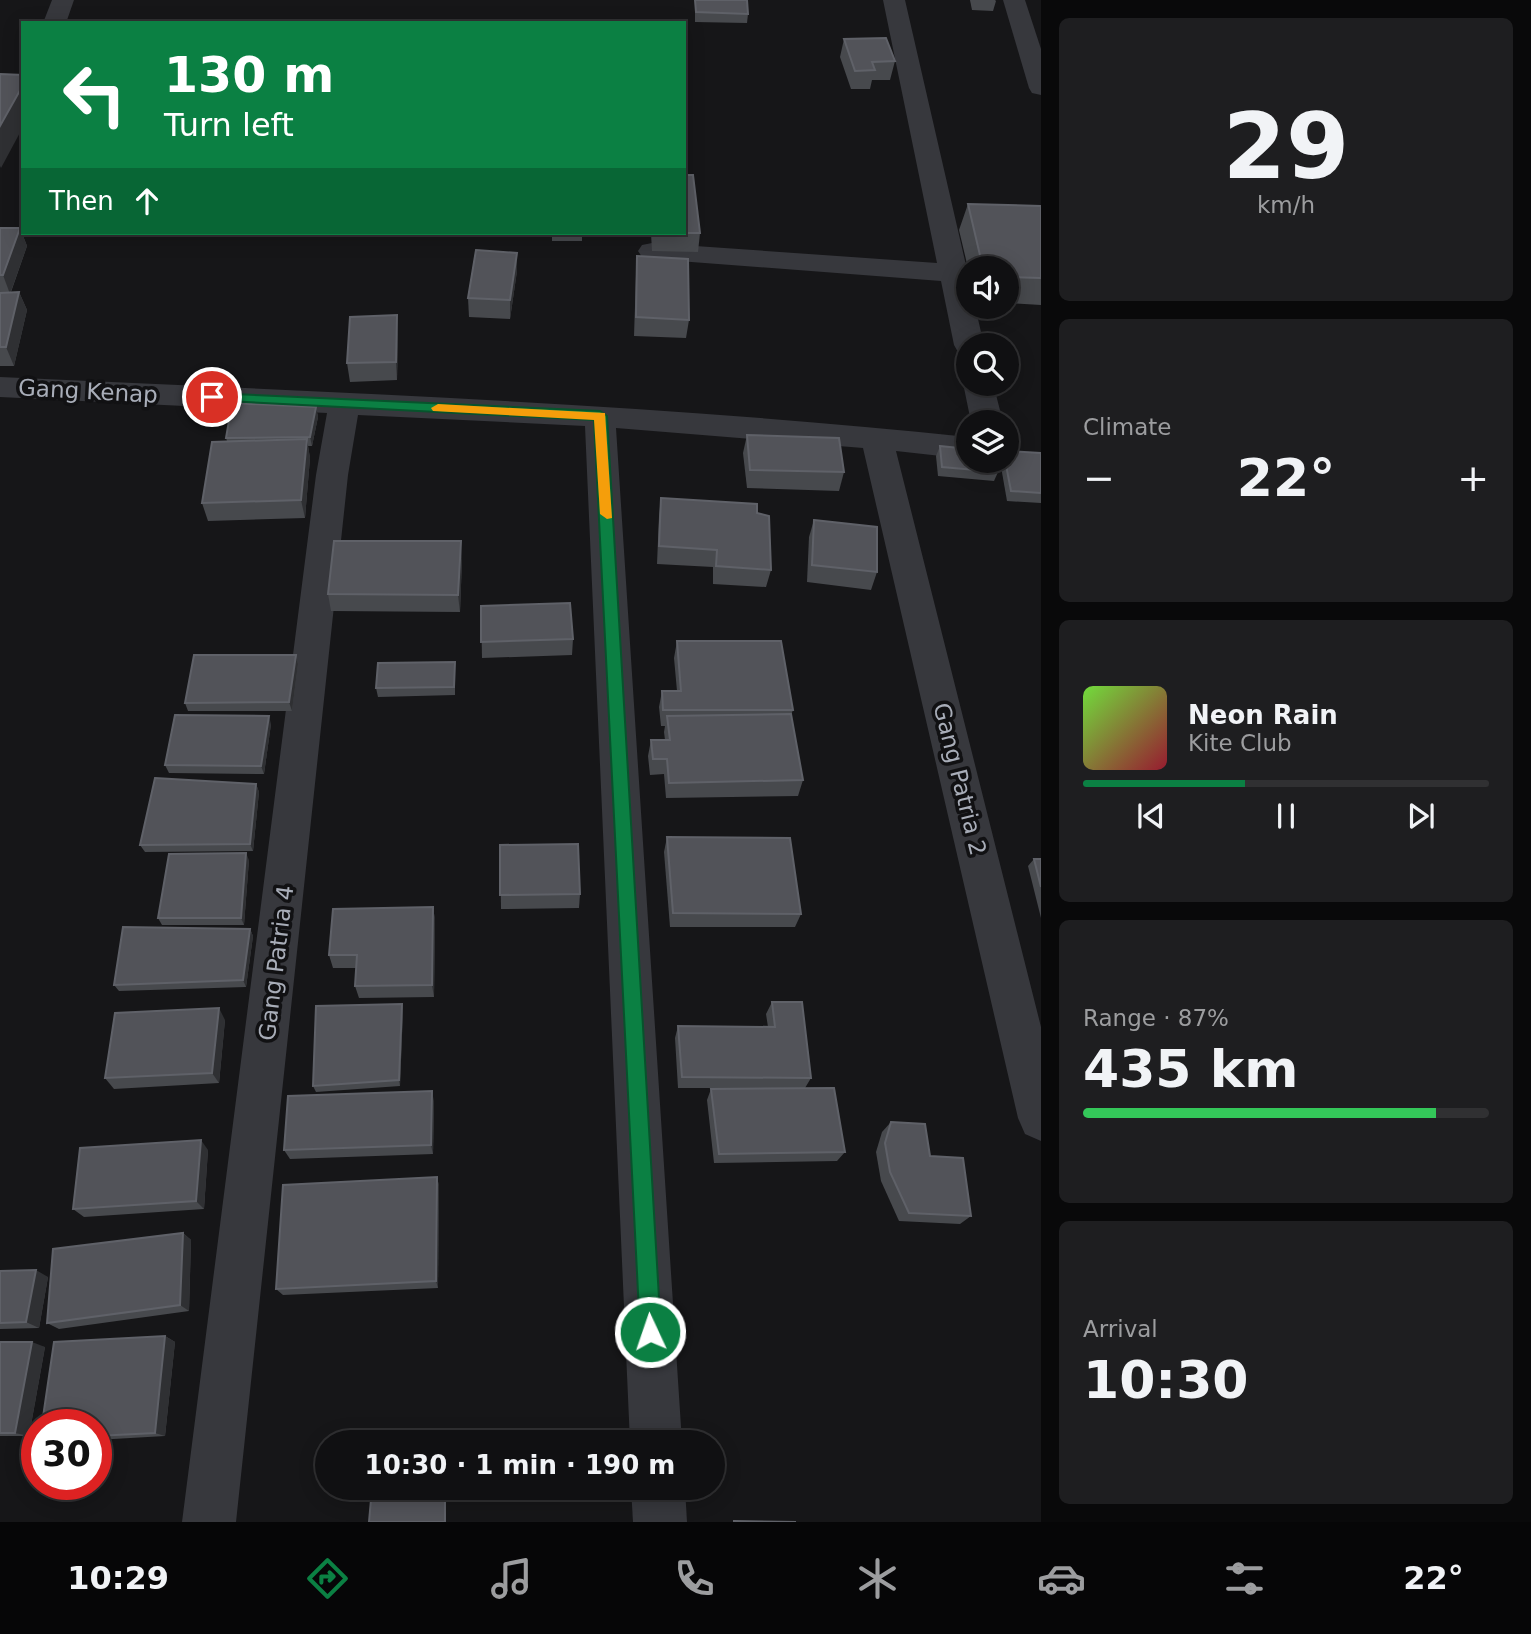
<!DOCTYPE html>
<meta charset="utf-8">
<style>
body{margin:0;font-family:"DejaVu Sans",sans-serif;background:#1e1e20;color:#f1f3f6;height:100vh;display:flex;flex-direction:column;font-size:26px;white-space:nowrap}
*{box-sizing:border-box;margin:0}
p{font-size:23px;color:#9c9d9f}
.icon{flex:none;width:38px;height:38px;fill:none;stroke:currentColor;stroke-width:2;stroke-linecap:round;stroke-linejoin:round}
.map{position:relative;flex:1;overflow:hidden}
.panel{display:flex;flex-direction:column;gap:18px;padding:18px;background:#09090a;width:490px}
.panel>*{flex:none}
.banner{position:absolute;left:21px;top:21px;width:665px;height:214px;border-radius:0px;box-shadow:0 4px 18px #0003,0 0 0 2px #303032;background:#0b8043;color:#fff;overflow:hidden}
.controls{position:absolute;left:956px;top:256px;display:grid;gap:14px}
.controls a{display:grid;place-items:center;width:63px;height:63px;border-radius:50%;background:#101012;box-shadow:0 4px 18px #0003,0 0 0 2px #303032;font-size:35px}
.speed{position:absolute;left:21px;top:1409px;display:flex;gap:14px;font-size:35px;font-weight:700;text-align:center}
.speed>*{display:grid;place-content:center;width:91px;height:91px;border-radius:50%;background:#101012;box-shadow:0 4px 18px #0003,0 0 0 2px #303032;line-height:1}
.speed .limit{border:10px solid #d22;background:#fff;color:#111}
.pin{position:absolute;display:grid;place-items:center;width:60px;height:60px;color:#fff;margin:-30px;border:4px solid #fff;border-radius:50%;box-shadow:0 2px 7px #0007}
.me{position:absolute;width:77px;margin:-38px;rotate:357deg;stroke-linejoin:round;filter:drop-shadow(0 0 5px #0008)}
.turn{display:flex;align-items:center;gap:24px;height:147px;padding:0 28px;font-size:32px}
.turn .icon{width:91px;height:91px;stroke-width:2.5}
.turn b{display:block;font-size:49px;line-height:60px}
.then{display:flex;align-items:center;height:66px;padding:0 28px;background:#0003;gap:14px;font-size:26px}
.big{font-size:52px;font-weight:700;line-height:1.1}
.panel .card{flex:1;display:flex;flex-direction:column;justify-content:center;gap:10px;min-width:0;padding:0 24px;border-radius:10px;background:#1e1e20}
.panel .dial{align-items:center;gap:0}
.dial b{font-size:91px;line-height:1}
.song{display:flex;align-items:center;gap:21px}
.cover{width:84px;height:84px;border-radius:10px;background:linear-gradient(135deg,hsl(100 70% 55%),hsl(350 70% 35%))}
.played{height:7px;border-radius:4px;background:linear-gradient(90deg,#0b8043 40%,#303032 40%)}
.keys{display:flex;justify-content:space-around;direction:ltr}
.heat{display:flex;justify-content:space-between;align-items:center;font-size:38px;direction:ltr}
.charge{height:10px;border-radius:5px;background:linear-gradient(90deg,#34c759 87%,#303032 0)}
.trip{position:absolute;left:315px;top:1430px;width:410px;height:70px;border-radius:35px;background:#101012;box-shadow:0 4px 18px #0003,0 0 0 2px #303032;font-weight:700;line-height:70px;text-align:center}
.tab-bar{display:flex;height:112px;justify-content:space-around;align-items:center;background:#060607;color:#9c9d9f}
.tab-bar .icon{width:49px;height:49px}
.tab-bar .on{color:#0b8043}
.tab-bar b{font-size:32px;color:#f1f3f6}
main{display:flex;flex:1;min-height:0}
.map>svg:first-child{display:block}
.lines{fill:none;stroke-linecap:round;stroke-linejoin:round}
.street{fill:#37383d;fill-rule:evenodd}
.wall{fill:#47494d}
.shaded-wall{fill:#2f3033}
.building{fill:#525359;stroke:#5f6168;stroke-width:2}
.route{fill:#0b8043;stroke:#07532c;stroke-width:2}
.slow{fill:#f59e0b}
.labels{text-anchor:middle;stroke-width:7;stroke-linejoin:round;paint-order:stroke}
.street-label{font-size:23px;fill:#a8adb8;stroke:#111113}
</style>
<main>
<div class="map">
<svg width="1041" height="1522" viewBox="0 0 1041 1522">
<rect width="100%" height="100%" fill="#161618"/>
<g class="lines">
<!-- street -->
<g class="street">
<polygon points="52,0 74,0 66,23 43,23"/>
<polygon points="883,0 905,0 968,274 968,306 975,306 984,345 968,345 968,354 958,352 954,345 941,281 652,259 642,257 638,251 642,245 652,243 937,263"/>
<polygon points="1003,0 1025,0 1041,49 1041,95 1032,93 1029,88"/>
<polygon points="968,376 968,383 993,383 1003,422 971,422 963,383"/>
<path d="M0,377C323,392 646,403 968,437V459L896,451L1041,1027V1141L1025,1134L1018,1118L863,448L616,428L682,1442H630L585,426L358,415L348,475L236,1522H182L316,475L327,413L0,397Z"/>
<polygon points="631,1488 685,1488 687,1522 633,1522"/>
</g>
</g>
<!-- wall -->
<g class="wall">
<polygon points="695,0 747,0 748,14 747,23 695,22"/>
<polygon points="970,0 995,0 996,1 993,11 972,10"/>
<polygon points="844,39 895,61 890,80 872,80 870,89 851,89 840,57"/>
<polygon points="968,204 1041,206 1041,305 1006,303 1006,268 968,268 959,230"/>
<polygon points="0,228 20,228 27,246 11,292 19,292 27,310 14,366 0,366"/>
<rect x="552" y="233" width="30" height="8"/>
<polygon points="651,233 700,233 698,252 652,251"/>
<polygon points="517,253 517,271 510,319 469,317 468,298"/>
<polygon points="637,256 689,320 686,338 634,336 636,275"/>
<polygon points="398,334 397,380 350,382 347,363"/>
<polygon points="316,407 318,417 312,446 308,446 310,458 305,518 208,521 202,503 227,441 226,438"/>
<polygon points="747,435 844,472 839,491 747,488 743,453"/>
<polygon points="940,446 998,472 994,481 938,476 936,456"/>
<polygon points="1041,453 1041,503 1007,501 1000,461"/>
<polygon points="661,498 757,513 771,570 766,587 713,584 713,567 657,564 659,516"/>
<polygon points="814,520 877,572 871,590 807,582 809,537"/>
<polygon points="462,559 460,612 331,611 328,594"/>
<polygon points="481,606 573,639 572,655 482,658"/>
<polygon points="677,641 793,710 791,715 803,780 798,796 666,798 664,774 650,775 648,756 651,740 665,740 664,732 665,726 661,726 659,707 662,691 677,691 674,658"/>
<polygon points="296,655 298,664 292,711 188,711 185,703"/>
<polygon points="455,670 455,695 378,697 376,688"/>
<polygon points="271,724 264,774 169,773 165,765"/>
<polygon points="256,784 259,792 253,851 145,852 140,845"/>
<polygon points="667,837 801,914 795,927 670,927 664,852"/>
<polygon points="500,845 580,894 579,908 501,909"/>
<polygon points="1034,859 1041,859 1041,918 1028,866"/>
<polygon points="249,860 244,925 162,925 158,918"/>
<polygon points="433,907 435,920 434,997 359,998 355,986 356,968 333,968 329,955"/>
<polygon points="250,929 253,936 246,987 119,991 114,985"/>
<polygon points="772,1002 811,1078 805,1088 845,1152 837,1161 714,1163 707,1100 711,1089 771,1088 678,1088 675,1038 678,1026 768,1027 766,1014"/>
<polygon points="402,1004 403,1010 400,1086 316,1092 313,1086"/>
<polygon points="225,1020 219,1083 114,1089 105,1078"/>
<polygon points="434,1101 433,1154 290,1159 284,1150"/>
<polygon points="891,1122 930,1156 971,1216 960,1224 899,1221 881,1181 876,1152 882,1132"/>
<polygon points="208,1150 204,1209 84,1217 73,1209"/>
<polygon points="437,1177 439,1186 438,1288 283,1295 276,1289"/>
<polygon points="183,1233 191,1240 189,1311 59,1329 47,1323"/>
<polygon points="0,1271 48,1277 39,1328 0,1329"/>
<polygon points="165,1336 175,1342 165,1436 96,1440 96,1424"/>
<polygon points="0,1342 45,1347 29,1436 0,1436"/>
</g>
<!-- shaded-wall -->
<g class="shaded-wall">
<polygon points="23,85 23,127 1,168 0,166 0,126"/>
<polygon points="20,228 27,246 10,294 3,275"/>
<polygon points="517,253 517,271 510,319 510,300"/>
<polygon points="19,292 27,310 14,366 6,347"/>
<polygon points="397,315 398,334 397,380 396,362"/>
<polygon points="316,407 318,417 312,446 310,437"/>
<polygon points="307,439 310,458 305,518 301,500"/>
<polygon points="461,541 462,559 460,612 458,595"/>
<polygon points="296,655 298,664 292,711 289,702"/>
<polygon points="269,716 271,724 264,774 261,766"/>
<polygon points="256,784 259,792 253,851 250,844"/>
<polygon points="246,853 249,860 244,925 241,918"/>
<polygon points="433,907 435,920 434,997 432,985"/>
<polygon points="250,929 253,936 246,987 243,980"/>
<polygon points="402,1004 403,1010 400,1086 399,1080"/>
<polygon points="219,1008 225,1020 219,1083 212,1073"/>
<polygon points="432,1091 434,1101 433,1154 431,1145"/>
<polygon points="201,1140 208,1150 204,1209 196,1201"/>
<polygon points="437,1177 439,1186 438,1288 436,1281"/>
<polygon points="183,1233 191,1240 189,1311 180,1305"/>
<polygon points="36,1270 48,1277 39,1328 26,1322"/>
<polygon points="165,1336 175,1342 165,1436 155,1433"/>
<polygon points="32,1342 45,1347 29,1436 15,1433"/>
<rect x="445" y="1488" width="1" height="34"/>
</g>
<!-- building -->
<g class="building">
<polygon points="695,0 747,0 748,14 696,12"/>
<polygon points="886,38 895,61 872,62 875,70 855,71 844,39"/>
<polygon points="0,74 23,75 23,85 0,126"/>
<polygon points="684,175 693,175 700,233 672,233 684,233"/>
<polygon points="968,204 1041,206 1041,278 1006,277 1006,268 983,268"/>
<polygon points="0,228 20,228 3,275 0,275"/>
<polygon points="476,250 517,253 510,300 468,298"/>
<polygon points="637,256 688,259 689,320 636,317"/>
<polygon points="19,292 6,347 0,347 0,293"/>
<polygon points="397,315 396,362 347,363 350,317"/>
<polygon points="232,403 316,407 310,437 226,438"/>
<polygon points="747,435 839,438 844,472 750,470"/>
<polygon points="307,439 301,500 202,503 212,442"/>
<polygon points="940,446 968,449 968,460 996,460 998,472 942,467"/>
<polygon points="1006,451 1041,453 1041,493 1011,491 1005,460"/>
<polygon points="661,498 757,504 757,513 769,516 771,570 716,566 717,550 659,546"/>
<polygon points="814,520 877,527 877,572 812,565"/>
<polygon points="334,541 461,541 458,595 328,594"/>
<polygon points="570,603 573,639 481,642 481,606"/>
<polygon points="677,641 781,641 793,710 663,710 662,691 681,691"/>
<polygon points="194,655 296,655 289,702 185,703"/>
<polygon points="455,662 454,687 376,688 378,663"/>
<polygon points="791,714 803,780 669,783 667,759 653,759 651,740 670,740 667,716"/>
<polygon points="175,715 269,716 261,766 165,765"/>
<polygon points="155,778 256,784 250,844 140,845"/>
<polygon points="667,837 790,838 801,914 673,913"/>
<polygon points="578,844 580,894 500,895 500,845"/>
<polygon points="246,853 241,918 158,918 169,854"/>
<polygon points="1034,859 1041,859 1041,887"/>
<polygon points="433,907 432,985 355,986 357,955 329,955 333,909"/>
<polygon points="123,927 250,929 243,980 114,985"/>
<polygon points="772,1002 802,1002 811,1078 682,1077 678,1026 775,1027"/>
<polygon points="402,1004 399,1080 313,1086 316,1006"/>
<polygon points="219,1008 212,1073 105,1078 115,1013"/>
<polygon points="834,1088 845,1152 719,1154 711,1089"/>
<polygon points="432,1091 431,1145 284,1150 288,1096"/>
<polygon points="891,1122 925,1124 930,1156 963,1158 971,1216 909,1213 890,1172 885,1143"/>
<polygon points="201,1140 196,1201 73,1209 80,1148"/>
<polygon points="437,1177 436,1281 276,1289 283,1185"/>
<polygon points="183,1233 180,1305 47,1323 53,1249"/>
<polygon points="36,1270 26,1322 0,1323 0,1271"/>
<polygon points="165,1336 155,1433 96,1436 96,1424 42,1424 54,1342"/>
<polygon points="0,1342 32,1342 15,1433 0,1433"/>
<polygon points="372,1488 445,1488 445,1522 369,1522"/>
<polygon points="734,1521 796,1522 734,1522"/>
</g>
<!-- route -->
<polygon class="route" points="212,393 600,411 607,416 661,1332 658,1339 650,1343 643,1339 640,1332 594,420 207,400 207,394"/>
<!-- slow -->
<polygon class="slow" points="438,404 605,413 612,518 607,519 600,514 594,420 433,411 431,408"/>
<g class="labels">
<!-- street labels -->
<g class="street-label">
<text transform="translate(88 391) rotate(3)" y="8">Gang Kenap</text>
<text transform="translate(960 779) rotate(76)" y="8">Gang Patria 2</text>
<text transform="translate(276 963) rotate(-83)" y="8">Gang Patria 4</text>
</g>
</g>
</svg>
<div class="controls">
<a><svg class="icon" aria-label="sound" viewBox="0 0 24 24"><path d="M4 9h4l5-4v14l-5-4H4zM17 9q2 3 0 6"/></svg></a>
<a><svg class="icon" aria-label="search" viewBox="0 0 24 24"><circle cx="10" cy="10" r="6"/><path d="M15 15l6 6"/></svg></a>
<a><svg class="icon" aria-label="layers" viewBox="0 0 24 24"><path d="M12 4l9 5-9 5-9-5zM3 14l9 5 9-5"/></svg></a>
</div>
<div class="speed"><div class="limit">30</div></div>
<div class="pin" style="left:212px;top:397px;background:#d93025"><svg class="icon" aria-label="arrive" viewBox="0 0 24 24"><path d="M6 21V4h12l-3 4 3 4H6"/></svg></div>
<svg class="me" style="left:650px;top:1332px" viewBox="-20 -20 40 40"><circle r="17" fill="#0b8043" stroke="#fff" stroke-width="3"/><path d="M0-11L8 9 0 5-8 9z" fill="#fff"/></svg>
<div class="trip">10:30 · 1 min · 190 m</div>
<div class="banner">
<div class="turn"><svg class="icon" aria-label="left" viewBox="0 0 24 24"><path d="M17 20v-9H6M10 6l-5 5 5 5"/></svg><div><b>130 m</b>Turn left</div></div>
<div class="then">Then<svg class="icon" aria-label="ahead" viewBox="0 0 24 24"><path d="M12 20V5M6 11l6-6 6 6"/></svg></div>
</div>
</div>
<section class="panel">
<div class="card dial"><b>29</b><p>km/h</p></div>
<div class="card"><p>Climate</p>
<div class="heat"><a>−</a><b class="big">22°</b><a>+</a></div>
</div>
<div class="card">
<div class="song"><i class="cover"></i><div><b>Neon Rain</b><p>Kite Club</p></div></div>
<div class="played"></div>
<div class="keys"><svg class="icon" aria-label="previous" viewBox="0 0 24 24"><path d="M18 5L8 12l10 7zM5 5v14"/></svg><svg class="icon" aria-label="pause" viewBox="0 0 24 24"><path d="M8 5v14M16 5v14"/></svg><svg class="icon" aria-label="next" viewBox="0 0 24 24"><path d="M6 5l10 7-10 7zM19 5v14"/></svg></div>
</div>
<div class="card"><p>Range · 87%</p><b class="big">435 km</b><div class="charge"></div></div>
<div class="card"><p>Arrival</p><b class="big">10:30</b></div>
</section>
</main>
<nav class="tab-bar">
<b>10:29</b>
<svg class="icon on" aria-label="directions" viewBox="0 0 24 24"><path d="M12 3l9 9-9 9-9-9zM9 14v-3h6M13 9l2 2-2 2"/></svg>
<svg class="icon" aria-label="music" viewBox="0 0 24 24"><path d="M9 18V5l10-2v13"/><circle cx="6" cy="18" r="3"/><circle cx="16" cy="16" r="3"/></svg>
<svg class="icon" aria-label="phone" viewBox="0 0 24 24"><path d="M5 4h4l2 5-3 2q2 4 5 5l2-3 5 2v4C11 20 4 13 5 4z"/></svg>
<svg class="icon" aria-label="climate" viewBox="0 0 24 24"><path d="M12 3v18M4 7l16 10M4 17L20 7"/></svg>
<svg class="icon" aria-label="car" viewBox="0 0 24 24"><path d="M5 17H2v-5l4-1 3-4h7l3 4 3 1v5h-3M9 17h6M6 11h13"/><circle cx="7" cy="17" r="2"/><circle cx="17" cy="17" r="2"/></svg>
<svg class="icon" aria-label="filters" viewBox="0 0 24 24"><path d="M4 7h16M4 17h16"/><circle cx="9" cy="7" r="2"/><circle cx="15" cy="17" r="2"/></svg>
<b>22°</b>
</nav>
